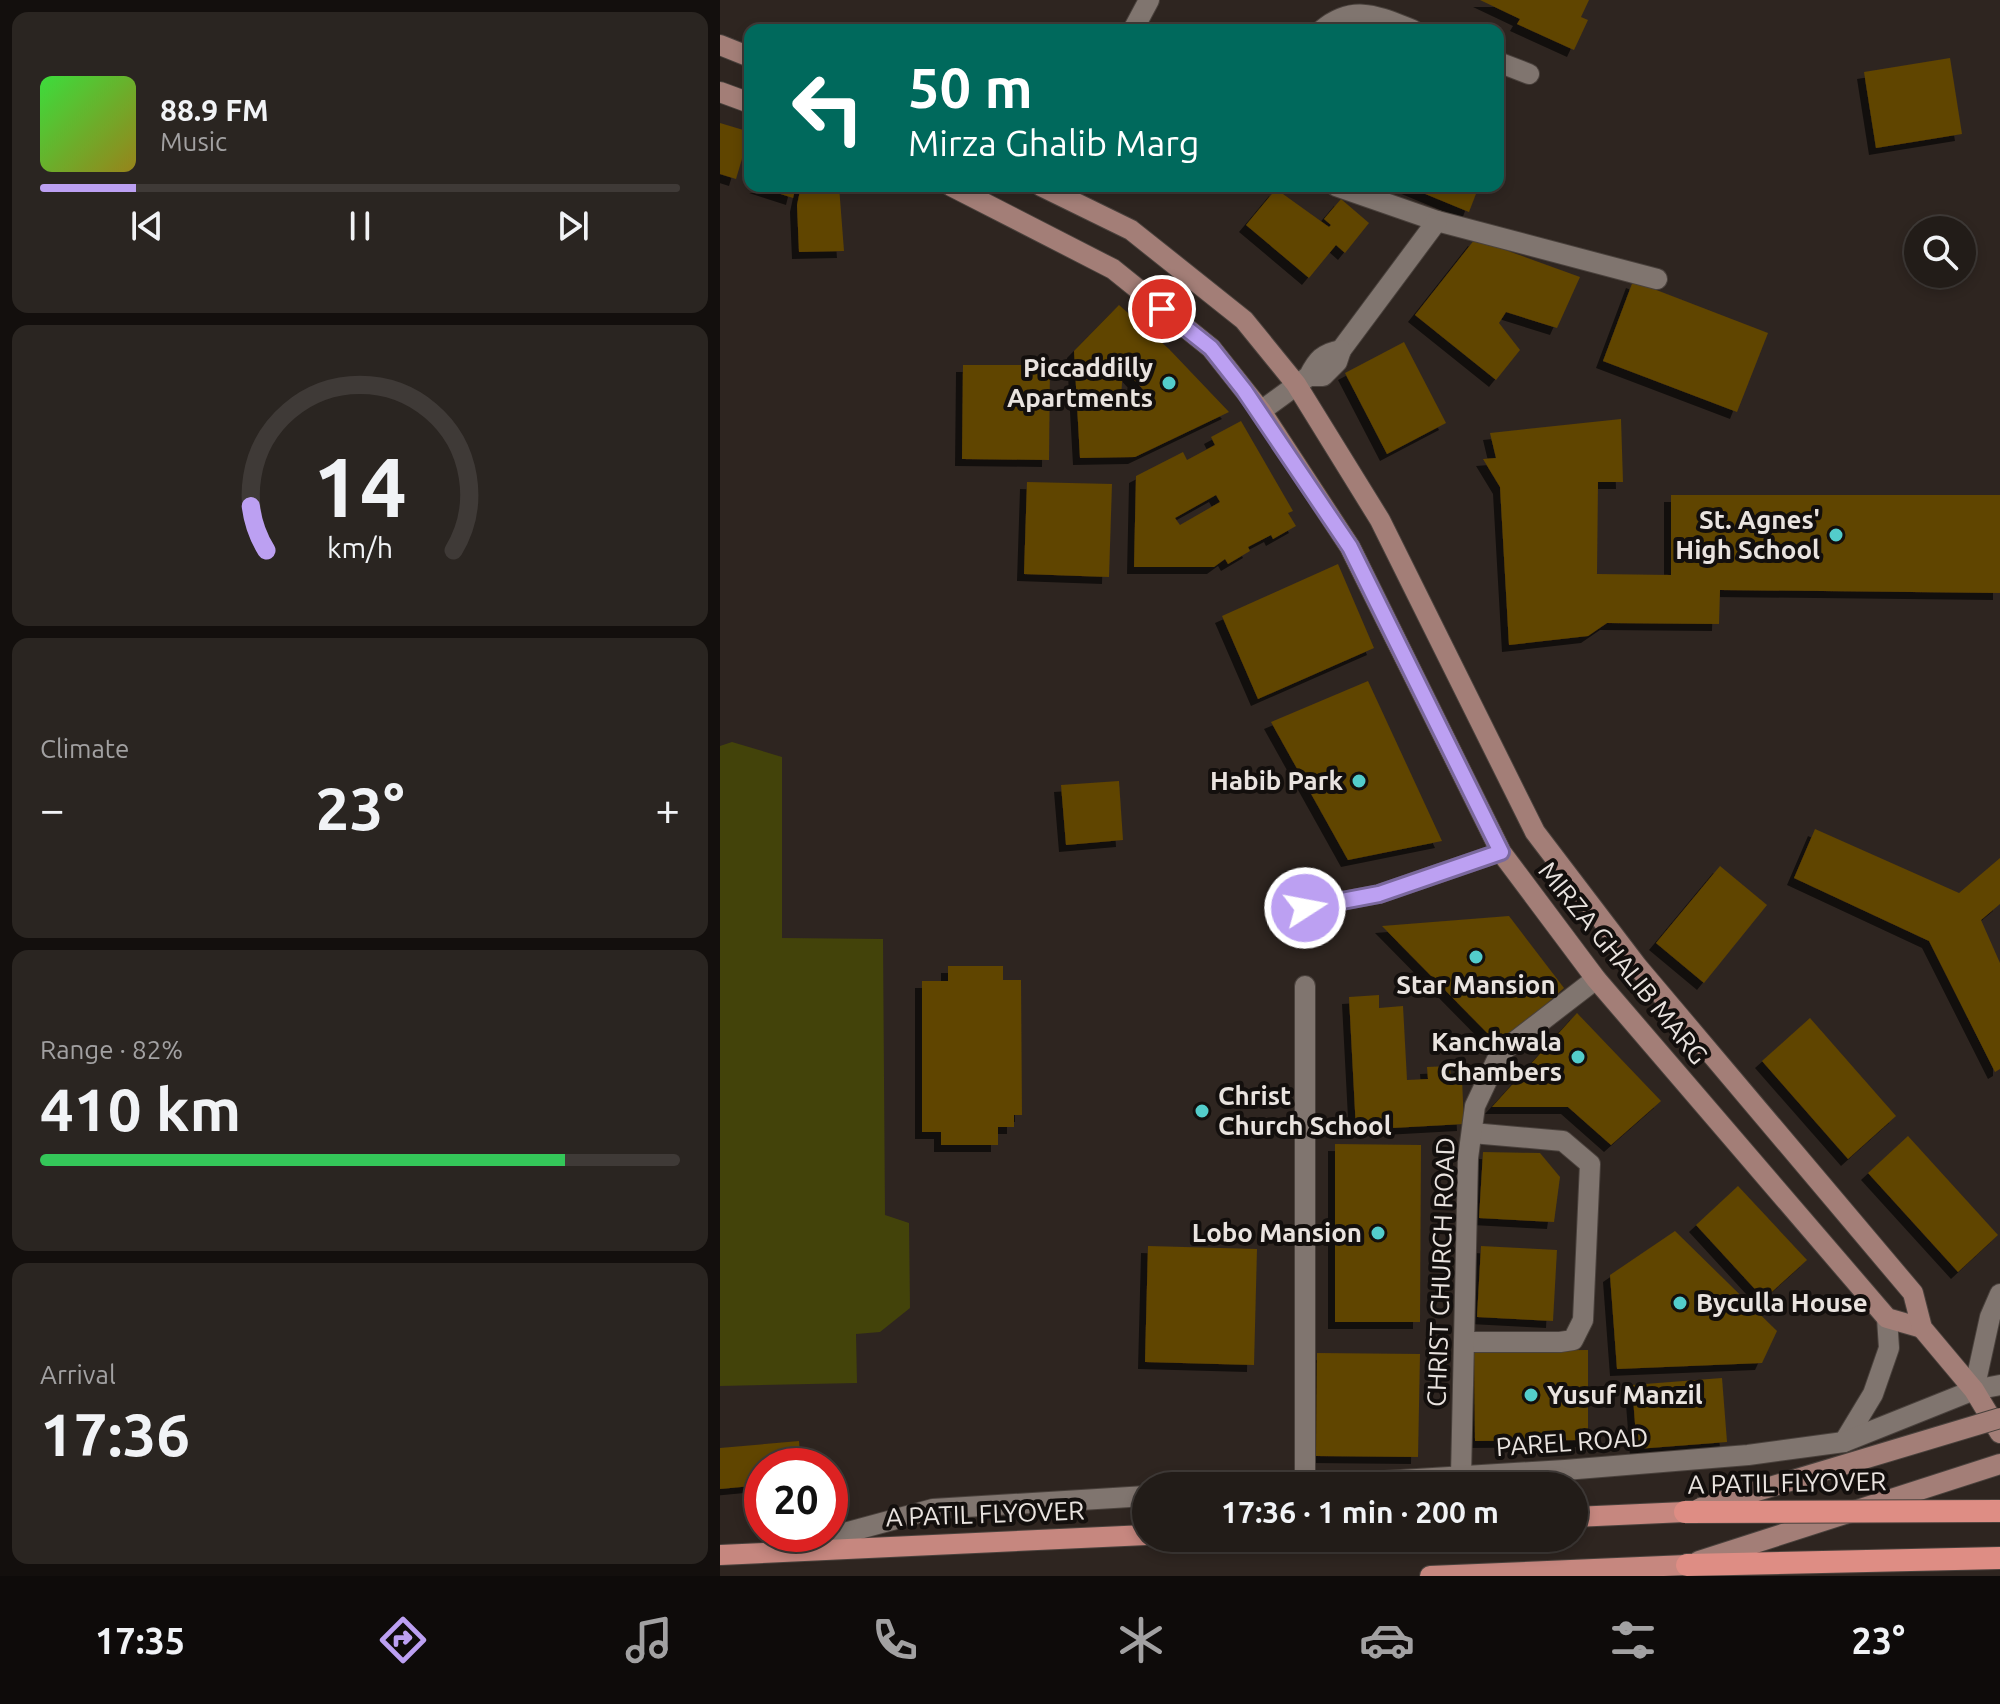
<!DOCTYPE html>
<meta charset="utf-8">
<style>
body{margin:0;font-family:Ubuntu,sans-serif;background:#2a2521;color:#f1f3f6;height:100vh;display:flex;flex-direction:column;font-size:30px;white-space:nowrap}
*{box-sizing:border-box;margin:0}
p{font-size:26px;color:#a2a1a2}
.icon{flex:none;width:44px;height:44px;fill:none;stroke:currentColor;stroke-width:2;stroke-linecap:round;stroke-linejoin:round}
.map{position:relative;flex:1;overflow:hidden}
.drawer{display:flex;flex-direction:column;gap:12px;padding:12px;background:#130f0d;width:720px}
.drawer>*{flex:none}
.banner{position:absolute;left:24px;top:24px;width:760px;height:168px;border-radius:16px;box-shadow:0 4px 12px #0003,0 0 0 2px #3f3a37;background:#00695c;color:#fff;overflow:hidden}
.controls{position:absolute;left:1184px;top:216px;display:grid;gap:16px}
.controls a{display:grid;place-items:center;width:72px;height:72px;border-radius:50%;background:#221c18;box-shadow:0 4px 12px #0003,0 0 0 2px #3f3a37;font-size:40px}
.speed{position:absolute;left:24px;top:1448px;display:flex;gap:16px;font-size:40px;font-weight:700;text-align:center}
.speed>*{display:grid;place-content:center;width:104px;height:104px;border-radius:50%;background:#221c18;box-shadow:0 4px 12px #0003,0 0 0 2px #3f3a37;line-height:1}
.speed .limit{border:12px solid #d22;background:#fff;color:#111}
.pin{position:absolute;display:grid;place-items:center;width:68px;height:68px;color:#fff;margin:-34px;border:4px solid #fff;border-radius:50%;box-shadow:0 2px 8px #0007}
.me{position:absolute;width:88px;margin:-44px;rotate:79deg;stroke-linejoin:round;filter:drop-shadow(0 0 6px #0008)}
.turn{display:flex;align-items:center;gap:28px;height:168px;padding:0 32px;font-size:36px}
.turn .icon{width:104px;height:104px;stroke-width:2.5}
.turn b{display:block;font-size:56px;line-height:68px}
.big{font-size:60px;font-weight:700;line-height:1.1}
.drawer .widget{flex:1;display:flex;flex-direction:column;justify-content:center;gap:12px;min-width:0;padding:0 28px;border-radius:16px;background:#2a2521}
.drawer .dial{align-items:center;gap:0}
.dial svg{height:208px;overflow:visible;fill:none;stroke:#3f3a37;stroke-width:7;stroke-linecap:round;text-anchor:middle}
.dial text{fill:#f1f3f6;stroke:none}
.song{display:flex;align-items:center;gap:24px}
.cover{width:96px;height:96px;border-radius:12px;background:linear-gradient(135deg,hsl(120 70% 55%),hsl(50 70% 35%))}
.played{height:8px;border-radius:4px;background:linear-gradient(90deg,#bca0f2 15%,#3f3a37 15%)}
.keys{display:flex;justify-content:space-around;direction:ltr}
.heat{display:flex;justify-content:space-between;align-items:center;font-size:44px;direction:ltr}
.charge{height:12px;border-radius:6px;background:linear-gradient(90deg,#34c759 82%,#3f3a37 0)}
.trip{position:absolute;left:412px;top:1472px;width:456px;height:80px;border-radius:40px;background:#221c18;box-shadow:0 4px 12px #0003,0 0 0 2px #3f3a37;font-weight:700;line-height:80px;text-align:center}
.tabs{display:flex;height:128px;justify-content:space-around;align-items:center;background:#0e0b0a;color:#a2a1a2}
.tabs .icon{width:56px;height:56px}
.tabs .active{color:#bca0f2}
.tabs b{font-size:36px;color:#f1f3f6}
main{display:flex;flex:1;min-height:0}
.map>svg:first-child{display:block}
.green{fill:#43430a}
.building{fill:#604401;fill-rule:evenodd;filter:url(#shadow)}
.lines{fill:none;stroke-linecap:round;stroke-linejoin:round}
.service-casing{stroke:#49413c;stroke-width:20}
.minor-casing{stroke:#49413c;stroke-width:22}
.tertiary-casing{stroke:#49413c;stroke-width:22}
.secondary-casing{stroke:#49413c;stroke-width:22}
.primary-casing{stroke:#49413c;stroke-width:22}
.trunk-casing{stroke:#49413c;stroke-width:24}
.service{stroke:#80756f;stroke-width:18}
.minor{stroke:#80756f;stroke-width:20}
.tertiary{stroke:#80756f;stroke-width:20}
.secondary{stroke:#a37e77;stroke-width:20}
.primary{stroke:#c6877f;stroke-width:20}
.trunk{stroke:#de8d84;stroke-width:22}
.secondary-bridge-casing{stroke:#49413c;stroke-width:22;stroke-linecap:butt}
.trunk-bridge-casing{stroke:#49413c;stroke-width:24;stroke-linecap:butt}
.secondary-bridge{stroke:#a37e77;stroke-width:20}
.trunk-bridge{stroke:#de8d84;stroke-width:22}
.route-casing{stroke:#7a689d;stroke-width:20}
.route{stroke:#bca0f2;stroke-width:14}
.poi-dot{fill:#53cdcb;stroke:#130f0d;stroke-width:3}
.labels{text-anchor:middle;stroke-width:8;stroke-linejoin:round;paint-order:stroke}
.poi-label{font-size:26px;font-weight:bold;fill:#e9e3df;stroke:#130f0d;text-anchor:end}
.street-label{font-size:26px;fill:#e9e3df;stroke:#130f0d}
</style>
<main>
<section class="drawer">
<div class="widget">
<div class="song"><i class="cover"></i><div><b>88.9 FM</b><p>Music</p></div></div>
<div class="played"></div>
<div class="keys"><svg class="icon" aria-label="previous" viewBox="0 0 24 24"><path d="M18 5L8 12l10 7zM5 5v14"/></svg><svg class="icon" aria-label="pause" viewBox="0 0 24 24"><path d="M8 5v14M16 5v14"/></svg><svg class="icon" aria-label="next" viewBox="0 0 24 24"><path d="M6 5l10 7-10 7zM19 5v14"/></svg></div>
</div>
<div class="widget dial"><svg viewBox="0 0 100 80">
<path d="M14 69A42 42 0 1 1 86 69"/>
<path d="M14 69A42 42 0 0 1 8 52" stroke="#bca0f2"/>
<text x="50" y="56" font-size="32" font-weight="700">14</text>
<text x="50" y="72" font-size="11">km/h</text>
</svg></div>
<div class="widget"><p>Climate</p>
<div class="heat"><a>−</a><b class="big">23°</b><a>+</a></div>
</div>
<div class="widget"><p>Range · 82%</p><b class="big">410 km</b><div class="charge"></div></div>
<div class="widget"><p>Arrival</p><b class="big">17:36</b></div>
</section>
<div class="map">
<svg width="1280" height="1576" viewBox="0 0 1280 1576">
<defs>
<filter id="shadow"><feDropShadow dx="-7" dy="7" stdDeviation="0" flood-color="#0009"/></filter>
</defs>
<rect width="100%" height="100%" fill="#2e2520"/>
<!-- green -->
<polygon class="green" points="12,742 62,757 62,938 163,939 165,1215 189,1223 190,1308 160,1332 136,1334 137,1383 0,1386 0,746"/>
<!-- building -->
<g class="building">
<polygon points="760,0 869,0 861,17 868,20 854,50 797,24 800,19"/>
<polygon points="1230,58 1242,134 1156,148 1144,72"/>
<polygon points="0,123 30,132 16,179 0,174"/>
<polygon points="36,186 76,186 73,198"/>
<polygon points="81,186 119,186 124,251 79,252 77,205"/>
<polygon points="686,186 759,186 749,212"/>
<polygon points="556,189 609,227 611,225 604,219 621,199 649,223 625,253 616,245 589,278 526,225"/>
<polygon points="755,239 860,277 837,328 786,312 779,323 800,350 776,380 695,315"/>
<polygon points="913,281 1048,333 1017,412 883,361"/>
<path d="M399,305L449,349L509,412L415,457L360,458L354,351ZM403,368L430,397L401,398Z"/>
<polygon points="684,342 726,423 667,454 625,373"/>
<polygon points="243,365 330,365 329,460 242,459"/>
<polygon points="901,419 903,482 878,482 877,574 951,575 951,495 1280,495 1280,593 1000,590 999,624 887,623 868,636 789,645 780,487 763,459 776,458 770,433"/>
<path d="M521,421L573,511L568,513L576,526L553,539L551,535L528,547L530,551L508,564L505,559L494,567H414L416,476L463,452L467,460L495,445L491,437ZM496,495L500,502L460,525L455,518Z"/>
<polygon points="307,482 392,484 389,577 304,574"/>
<polygon points="618,564 654,648 538,699 502,616"/>
<polygon points="648,681 722,841 628,860 551,722"/>
<polygon points="399,781 403,840 346,845 341,785"/>
<polygon points="1095,829 1239,893 1280,858 1280,904 1261,920 1280,963 1280,1069 1275,1072 1209,941 1074,878"/>
<polygon points="1000,866 1047,905 984,983 936,943"/>
<polygon points="789,916 844,988 780,1046 662,926"/>
<polygon points="228,966 283,966 283,980 301,980 302,1115 294,1115 294,1127 278,1127 278,1145 221,1145 221,1132 202,1132 202,981 228,981"/>
<polygon points="659,995 659,1008 683,1006 687,1080 708,1079 707,1067 730,1066 731,1080 742,1079 744,1124 636,1130 629,997"/>
<polygon points="857,1013 941,1101 891,1145 848,1107 772,1107"/>
<polygon points="1090,1018 1176,1116 1128,1159 1042,1061"/>
<polygon points="1188,1136 1278,1235 1238,1272 1148,1173"/>
<polygon points="615,1144 701,1145 700,1322 615,1322"/>
<polygon points="763,1152 820,1153 840,1177 834,1222 759,1218"/>
<polygon points="1018,1186 1087,1260 1044,1299 976,1225"/>
<polygon points="955,1231 1057,1331 1042,1363 897,1369 890,1275"/>
<polygon points="428,1246 537,1249 534,1365 425,1362"/>
<polygon points="761,1246 837,1250 833,1321 757,1317"/>
<polygon points="868,1350 868,1440 755,1441 754,1351"/>
<polygon points="597,1353 700,1354 698,1457 596,1456"/>
<polygon points="1002,1378 1007,1442 917,1449 912,1385"/>
<polygon points="79,1441 81,1466 42,1466 42,1485 0,1489 0,1448"/>
</g>
<g class="lines">
<defs>
<polyline id="service" points="585,908 659,894 781,852"/>
<g id="minor">
<polyline points="413,30 429,0"/>
<path d="M602,30C634,3 659,17 693,30"/>
<polyline points="778,62 809,74"/>
<polyline points="616,186 717,221 937,279"/>
<polyline points="621,350 717,221"/>
<path d="M541,411L589,376H603L617,362L621,350C603,353 597,360 589,376"/>
<polyline points="585,986 585,1486"/>
<polyline points="744,1342 840,1342 853,1340 863,1320 870,1164 843,1141 752,1133"/>
<polyline points="1254,1390 1270,1317 1280,1294"/>
<polyline points="741,1476 748,1158 755,1106 780,1053 876,979"/>
</g>
<g id="tertiary">
<polyline points="1124,1442 1153,1394 1169,1348 1167,1318"/>
<polyline points="583,1486 845,1470 1028,1455 1124,1442 1254,1390 1280,1385"/>
<polyline points="69,1548 213,1509 426,1496"/>
</g>
<g id="secondary">
<polyline points="0,45 30,57"/>
<polyline points="0,92 30,103"/>
<polyline points="231,186 393,269 491,348 541,411 630,547 781,852 876,979 1167,1318 1202,1328"/>
<polyline points="321,186 411,230 524,320 576,384 660,520 815,832 917,966 1193,1293 1202,1328 1254,1390 1280,1433"/>
<polyline points="979,1561 1280,1464"/>
</g>
<g id="primary">
<polyline points="854,1517 965,1512"/>
<polyline points="0,1555 426,1535"/>
<polyline points="710,1576 967,1565"/>
</g>
<polyline id="trunk" points="967,1565 1280,1558"/>
</defs>
<!-- service casing -->
<use href="#service" class="service-casing"/>
<!-- minor casing -->
<use href="#minor" class="minor-casing"/>
<!-- tertiary casing -->
<use href="#tertiary" class="tertiary-casing"/>
<!-- secondary casing -->
<use href="#secondary" class="secondary-casing"/>
<!-- primary casing -->
<use href="#primary" class="primary-casing"/>
<!-- trunk casing -->
<use href="#trunk" class="trunk-casing"/>
<!-- service -->
<use href="#service" class="service"/>
<!-- minor -->
<use href="#minor" class="minor"/>
<!-- tertiary -->
<use href="#tertiary" class="tertiary"/>
<!-- secondary -->
<use href="#secondary" class="secondary"/>
<!-- primary -->
<use href="#primary" class="primary"/>
<!-- trunk -->
<use href="#trunk" class="trunk"/>
<defs>
<polyline id="secondary-bridge" points="980,1508 1280,1418"/>
<polyline id="trunk-bridge" points="965,1512 1280,1511"/>
</defs>
<!-- secondary-bridge casing -->
<use href="#secondary-bridge" class="secondary-bridge-casing"/>
<!-- trunk-bridge casing -->
<use href="#trunk-bridge" class="trunk-bridge-casing"/>
<!-- secondary-bridge -->
<use href="#secondary-bridge" class="secondary-bridge"/>
<!-- trunk-bridge -->
<use href="#trunk-bridge" class="trunk-bridge"/>
</g>
<g class="lines">
<defs>
<polyline id="route" points="442,309 491,348 524,390 630,547 781,852 659,894 585,908"/>
</defs>
<!-- route casing -->
<use href="#route" class="route-casing"/>
<!-- route -->
<use href="#route" class="route"/>
</g>
<!-- markers -->
<g class="poi-dot">
<circle cx="449" cy="383" r="8"/>
<circle cx="1116" cy="535" r="8"/>
<circle cx="639" cy="781" r="8"/>
<circle cx="756" cy="957" r="8"/>
<circle cx="858" cy="1057" r="8"/>
<circle cx="482" cy="1111" r="8"/>
<circle cx="658" cy="1233" r="8"/>
<circle cx="960" cy="1303" r="8"/>
<circle cx="811" cy="1395" r="8"/>
</g>
<g class="labels">
<!-- poi labels -->
<g class="poi-label">
<text x="433" y="377">Piccaddilly<tspan x="433" dy="30">Apartments</tspan></text>
<text x="1100" y="529">St. Agnes'<tspan x="1100" dy="30">High School</tspan></text>
<text x="623" y="790">Habib Park</text>
<text x="756" y="994" text-anchor="middle">Star Mansion</text>
<text x="842" y="1051">Kanchwala<tspan x="842" dy="30">Chambers</tspan></text>
<text x="498" y="1105" text-anchor="start">Christ<tspan x="498" dy="30">Church School</tspan></text>
<text x="642" y="1242">Lobo Mansion</text>
<text x="976" y="1312" text-anchor="start">Byculla House</text>
<text x="827" y="1404" text-anchor="start">Yusuf Manzil</text>
</g>
<!-- street labels -->
<g class="street-label">
<text transform="translate(903 963) rotate(51)" y="9">MIRZA GHALIB MARG</text>
<text transform="translate(721 1272) rotate(-88)" y="9">CHRIST CHURCH ROAD</text>
<text transform="translate(852 1442) rotate(-4)" y="9">PAREL ROAD</text>
<text transform="translate(1067 1483) rotate(-1)" y="9">A PATIL FLYOVER</text>
<text transform="translate(265 1514) rotate(-2)" y="9">A PATIL FLYOVER</text>
</g>
</g>
</svg>
<div class="controls">
<a><svg class="icon" aria-label="search" viewBox="0 0 24 24"><circle cx="10" cy="10" r="6"/><path d="M15 15l6 6"/></svg></a>
</div>
<div class="speed"><div class="limit">20</div></div>
<div class="pin" style="left:442px;top:309px;background:#d93025"><svg class="icon" aria-label="arrive" viewBox="0 0 24 24"><path d="M6 21V4h12l-3 4 3 4H6"/></svg></div>
<svg class="me" style="left:585px;top:908px" viewBox="-20 -20 40 40"><circle r="17" fill="#bca0f2" stroke="#fff" stroke-width="3"/><path d="M0-11L8 9 0 5-8 9z" fill="#fff"/></svg>
<div class="trip">17:36 · 1 min · 200 m</div>
<div class="banner">
<div class="turn"><svg class="icon" aria-label="left" viewBox="0 0 24 24"><path d="M17 20v-9H6M10 6l-5 5 5 5"/></svg><div><b>50 m</b>Mirza Ghalib Marg</div></div>
</div>
</div>
</main>
<nav class="tabs">
<b>17:35</b>
<svg class="icon active" aria-label="directions" viewBox="0 0 24 24"><path d="M12 3l9 9-9 9-9-9zM9 14v-3h6M13 9l2 2-2 2"/></svg>
<svg class="icon" aria-label="music" viewBox="0 0 24 24"><path d="M9 18V5l10-2v13"/><circle cx="6" cy="18" r="3"/><circle cx="16" cy="16" r="3"/></svg>
<svg class="icon" aria-label="phone" viewBox="0 0 24 24"><path d="M5 4h4l2 5-3 2q2 4 5 5l2-3 5 2v4C11 20 4 13 5 4z"/></svg>
<svg class="icon" aria-label="climate" viewBox="0 0 24 24"><path d="M12 3v18M4 7l16 10M4 17L20 7"/></svg>
<svg class="icon" aria-label="car" viewBox="0 0 24 24"><path d="M5 17H2v-5l4-1 3-4h7l3 4 3 1v5h-3M9 17h6M6 11h13"/><circle cx="7" cy="17" r="2"/><circle cx="17" cy="17" r="2"/></svg>
<svg class="icon" aria-label="filters" viewBox="0 0 24 24"><path d="M4 7h16M4 17h16"/><circle cx="9" cy="7" r="2"/><circle cx="15" cy="17" r="2"/></svg>
<b>23°</b>
</nav>
